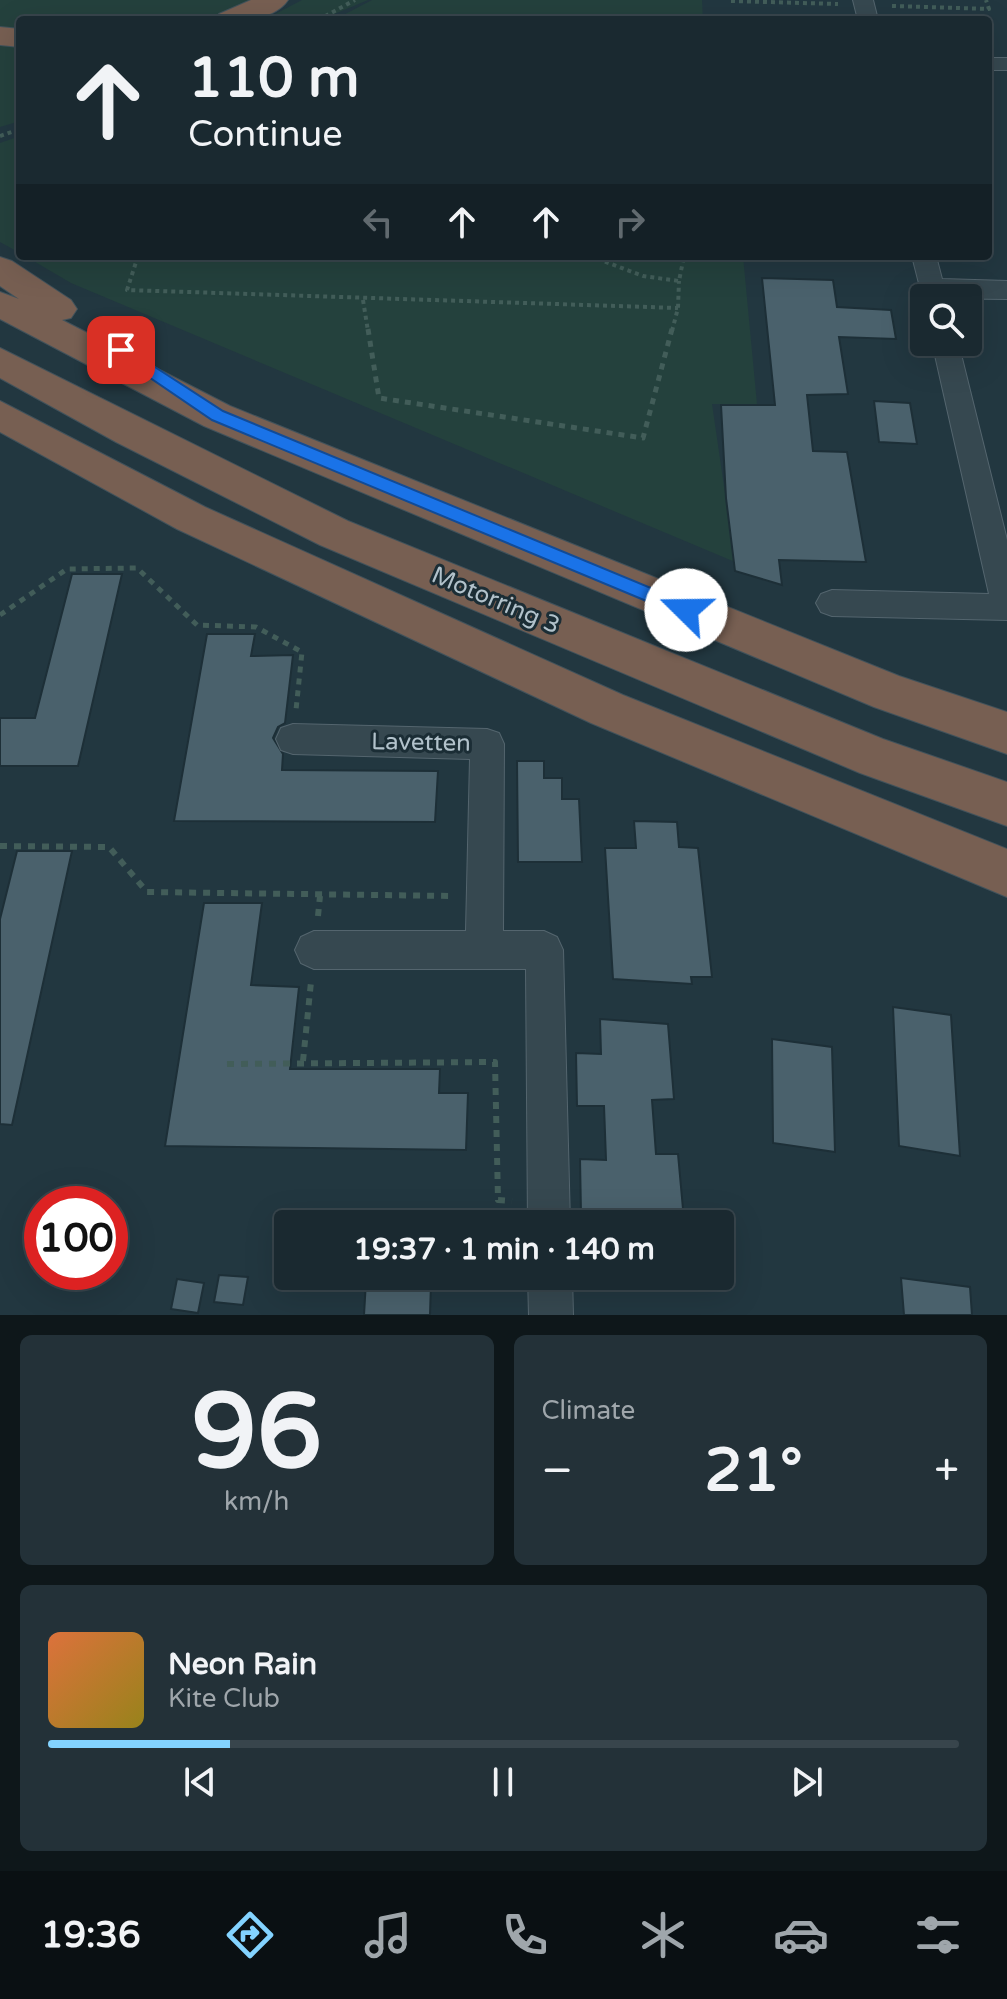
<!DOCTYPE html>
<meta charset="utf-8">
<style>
body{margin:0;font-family:"Varela Round",sans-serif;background:#233138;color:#f1f3f6;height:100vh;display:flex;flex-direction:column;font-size:30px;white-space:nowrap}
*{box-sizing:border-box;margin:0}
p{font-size:26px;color:#9fa6ab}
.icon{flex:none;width:44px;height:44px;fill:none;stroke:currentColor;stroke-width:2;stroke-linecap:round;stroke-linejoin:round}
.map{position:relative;height:1315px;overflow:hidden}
.drawer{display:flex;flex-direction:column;gap:20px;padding:20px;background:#0e171a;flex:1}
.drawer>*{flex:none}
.top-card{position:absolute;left:16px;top:16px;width:976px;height:244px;border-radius:8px;box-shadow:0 8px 32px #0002,0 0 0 2px #38454c;background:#1a2930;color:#f1f3f6;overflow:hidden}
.tools{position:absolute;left:910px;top:284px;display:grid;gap:16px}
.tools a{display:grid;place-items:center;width:72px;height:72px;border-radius:8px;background:#1a2930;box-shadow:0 8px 32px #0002,0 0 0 2px #38454c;font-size:40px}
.speed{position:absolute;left:24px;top:1186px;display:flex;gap:16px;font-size:40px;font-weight:700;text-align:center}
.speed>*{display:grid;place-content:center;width:104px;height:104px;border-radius:50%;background:#1a2930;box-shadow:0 8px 32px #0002,0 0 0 2px #38454c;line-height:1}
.speed .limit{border:12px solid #d22;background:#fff;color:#111}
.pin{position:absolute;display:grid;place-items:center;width:68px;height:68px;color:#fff;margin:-34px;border-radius:16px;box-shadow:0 4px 12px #0006}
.me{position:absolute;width:88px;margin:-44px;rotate:292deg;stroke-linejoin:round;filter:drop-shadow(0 0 6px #0008)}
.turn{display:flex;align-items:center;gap:28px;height:168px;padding:0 40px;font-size:36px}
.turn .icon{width:104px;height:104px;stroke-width:2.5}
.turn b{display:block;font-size:56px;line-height:68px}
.lanes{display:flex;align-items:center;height:76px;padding:0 40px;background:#0003;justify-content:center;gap:40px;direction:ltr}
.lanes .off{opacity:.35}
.big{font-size:60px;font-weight:800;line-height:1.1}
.drawer .tile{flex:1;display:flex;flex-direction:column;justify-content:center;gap:12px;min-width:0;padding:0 28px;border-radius:12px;background:#233138}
.drawer .dial{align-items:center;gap:0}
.dial b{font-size:104px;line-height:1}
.song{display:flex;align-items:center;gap:24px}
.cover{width:96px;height:96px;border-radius:12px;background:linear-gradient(135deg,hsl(20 70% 55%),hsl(50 70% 35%))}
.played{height:8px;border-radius:4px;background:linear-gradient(90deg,#83d3ff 20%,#38454c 20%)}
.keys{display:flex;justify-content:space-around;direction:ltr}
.heat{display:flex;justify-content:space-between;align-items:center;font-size:44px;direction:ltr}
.drawer .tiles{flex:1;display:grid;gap:20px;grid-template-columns:1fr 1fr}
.tile:last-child{grid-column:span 2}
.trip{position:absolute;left:274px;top:1210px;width:460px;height:80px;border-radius:8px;background:#1a2930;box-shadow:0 8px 32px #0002,0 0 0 2px #38454c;font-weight:800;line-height:80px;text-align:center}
.tab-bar{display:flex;height:128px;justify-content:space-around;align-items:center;background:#0a1013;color:#9fa6ab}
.tab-bar .icon{width:56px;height:56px}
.tab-bar .current{color:#83d3ff}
.tab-bar b{font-size:36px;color:#f1f3f6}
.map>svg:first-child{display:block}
.green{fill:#24413d}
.building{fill:#4a616c;stroke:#1d2f37;stroke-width:2}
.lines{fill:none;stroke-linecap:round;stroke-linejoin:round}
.street-casing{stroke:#54656e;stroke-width:2}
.highway-casing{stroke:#41525b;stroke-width:2}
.path-far2{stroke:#425d59;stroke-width:4;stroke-dasharray:4 4;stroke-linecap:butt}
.path-far1{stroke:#425d59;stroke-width:5;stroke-dasharray:6 6;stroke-linecap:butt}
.path{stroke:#425d59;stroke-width:6;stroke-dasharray:7 7;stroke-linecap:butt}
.street{fill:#364850;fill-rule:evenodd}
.highway{fill:#775f52;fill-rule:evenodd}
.route{fill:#1a73e8;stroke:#114b97;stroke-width:2}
.labels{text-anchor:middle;stroke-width:6;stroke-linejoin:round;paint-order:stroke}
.street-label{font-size:24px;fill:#b2c2cb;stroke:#1b2d35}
</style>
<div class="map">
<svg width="1007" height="1315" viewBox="0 0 1007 1315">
<rect width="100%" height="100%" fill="#223740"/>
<!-- green -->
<g class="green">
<polygon points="0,0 269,0 220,20 20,20 20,31 0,29"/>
<polygon points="302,0 368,0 320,20 264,20"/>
<polygon points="372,0 702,0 703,20 334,20"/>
<polygon points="0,44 20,47 20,121 0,127"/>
<polygon points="20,136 20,253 0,242 0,143"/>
<polygon points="25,256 743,256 757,404 712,404 735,562 71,283"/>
</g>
<!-- building -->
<g class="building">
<polygon points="762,278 833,280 837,307 891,310 896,339 839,337 848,394 807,395 813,451 847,452 866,562 779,560 782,585 735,571 726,498 721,405 775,405"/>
<polygon points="874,401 910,403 917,444 879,442"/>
<polygon points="72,574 122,574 78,766 0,766 0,718 35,718"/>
<polygon points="207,634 255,634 251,656 293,655 285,723 278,727 273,738 283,754 282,770 438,771 435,822 174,821"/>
<polygon points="517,761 544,761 544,778 562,778 562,799 579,799 582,862 518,862"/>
<polygon points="634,821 677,822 679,847 698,848 712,977 691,977 692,984 613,979 605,848 636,848"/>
<polygon points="17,851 72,851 12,1125 0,1124 0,919"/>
<polygon points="204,903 262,903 251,985 299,987 290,1069 440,1069 439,1093 468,1093 466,1150 165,1146"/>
<polygon points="893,1007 951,1015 960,1156 899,1146"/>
<polygon points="600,1019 668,1024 674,1099 652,1100 656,1154 678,1154 683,1209 660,1209 661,1224 609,1224 608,1212 581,1214 580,1159 606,1160 604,1106 577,1106 576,1053 601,1054"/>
<polygon points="772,1039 832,1047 835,1152 773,1143"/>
<polygon points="219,1275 248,1277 243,1305 214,1302"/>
<polygon points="901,1278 970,1287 972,1315 904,1315"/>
<polygon points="177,1279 204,1283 198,1313 171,1309"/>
<polygon points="366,1281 431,1283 430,1315 364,1315"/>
</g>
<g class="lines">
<defs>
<g id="street">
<polygon points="853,0 873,0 878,20 858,20"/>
<rect x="988" y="58" width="19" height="12"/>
<polygon points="912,256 936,256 942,279 1007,281 1007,299 924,298 924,303"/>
<polygon points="932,342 958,342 1007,540 1007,620 832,616 821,612 816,603 821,594 832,590 989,594"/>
<polygon points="293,724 487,729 499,733 504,744 503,931 544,931 557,937 563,950 570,1224 528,1224 526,969 314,969 301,963 295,950 301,937 314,931 466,931 470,759 293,754 281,750 276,739 281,728"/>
<polygon points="528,1276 572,1276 573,1315 529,1315"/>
</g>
<g id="highway">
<path d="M251,0H288C273,22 238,20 215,20L219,14Z"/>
<polygon points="0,27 20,29 20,47 0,45"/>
<polygon points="0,257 12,261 71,300 77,309 71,318 62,320 230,406 899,676 1007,712 1007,754 874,707 204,426 0,319 0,292 19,299 0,286"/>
<polygon points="0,348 348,521 883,739 1007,782 1007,826 860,773 320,545 116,442 0,378"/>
<polygon points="0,401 205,507 623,695 1007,849 1007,897 591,723 177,529 0,432"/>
</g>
</defs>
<!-- street casing -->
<use href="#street" class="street-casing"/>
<!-- highway casing -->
<use href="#highway" class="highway-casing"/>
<!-- path-far2 -->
<g class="path-far2">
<polyline points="731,1 838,4"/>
<polyline points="892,6 989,9 986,0"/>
<polyline points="318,20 355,0"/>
<polyline points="0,136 20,129"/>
<polyline points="138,256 127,290 678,308"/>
<polyline points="590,256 643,276 679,281 684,256"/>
<polyline points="363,300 368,331"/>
<polyline points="672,331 678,308 679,281"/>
</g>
<!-- path-far1 -->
<g class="path-far1">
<polyline points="368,329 379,398 643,438 672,329"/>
<polyline points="0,615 67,569 137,568 197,625 256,627 302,652 296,710"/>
</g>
<!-- path -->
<g class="path">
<polyline points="0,846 109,847 147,892 452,896"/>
<polyline points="318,916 320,896"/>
<polyline points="303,1061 311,982"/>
<polyline points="227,1064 495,1062 498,1200 512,1201"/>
</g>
<!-- street -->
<use href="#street" class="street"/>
<!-- highway -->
<use href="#highway" class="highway"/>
</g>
<!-- route -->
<polygon class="route" points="121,345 223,411 692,605 695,610 686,617 680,615 212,420 115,354 115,346"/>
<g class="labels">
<!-- street labels -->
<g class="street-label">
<text transform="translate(496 600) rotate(23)" y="8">Motorring 3</text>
<text transform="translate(421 742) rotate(1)" y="8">Lavetten</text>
</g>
</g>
</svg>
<div class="tools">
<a><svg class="icon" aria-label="search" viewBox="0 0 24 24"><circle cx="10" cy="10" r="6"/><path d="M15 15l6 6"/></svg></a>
</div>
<div class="speed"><div class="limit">100</div></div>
<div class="pin" style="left:121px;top:350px;background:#d93025"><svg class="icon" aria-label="arrive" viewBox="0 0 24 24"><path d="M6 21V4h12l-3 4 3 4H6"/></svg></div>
<svg class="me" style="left:686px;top:610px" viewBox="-20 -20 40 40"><circle r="19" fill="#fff"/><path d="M0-13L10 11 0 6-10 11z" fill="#1a73e8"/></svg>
<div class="trip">19:37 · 1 min · 140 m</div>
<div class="top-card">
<div class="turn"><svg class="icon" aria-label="ahead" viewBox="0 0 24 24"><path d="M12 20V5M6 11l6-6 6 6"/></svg><div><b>110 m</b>Continue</div></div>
<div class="lanes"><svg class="icon off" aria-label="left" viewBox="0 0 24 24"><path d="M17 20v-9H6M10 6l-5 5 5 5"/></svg><svg class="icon" aria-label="ahead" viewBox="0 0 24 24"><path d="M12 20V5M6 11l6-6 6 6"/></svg><svg class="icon" aria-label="ahead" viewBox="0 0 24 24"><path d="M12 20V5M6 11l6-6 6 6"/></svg><svg class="icon off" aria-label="right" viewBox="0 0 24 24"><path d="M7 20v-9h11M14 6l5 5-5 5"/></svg></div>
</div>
</div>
<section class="drawer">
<div class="tiles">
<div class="tile dial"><b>96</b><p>km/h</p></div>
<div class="tile"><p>Climate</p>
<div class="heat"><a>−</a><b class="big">21°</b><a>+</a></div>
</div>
<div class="tile">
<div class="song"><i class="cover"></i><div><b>Neon Rain</b><p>Kite Club</p></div></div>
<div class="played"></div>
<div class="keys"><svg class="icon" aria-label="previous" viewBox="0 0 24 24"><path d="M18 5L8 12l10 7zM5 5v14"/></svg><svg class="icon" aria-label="pause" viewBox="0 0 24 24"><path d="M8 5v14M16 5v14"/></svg><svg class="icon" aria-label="next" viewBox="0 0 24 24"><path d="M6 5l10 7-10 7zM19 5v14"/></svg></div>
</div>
</div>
</section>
<nav class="tab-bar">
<b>19:36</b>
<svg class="icon current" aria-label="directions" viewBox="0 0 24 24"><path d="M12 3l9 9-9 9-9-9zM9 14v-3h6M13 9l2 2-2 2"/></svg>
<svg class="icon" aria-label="music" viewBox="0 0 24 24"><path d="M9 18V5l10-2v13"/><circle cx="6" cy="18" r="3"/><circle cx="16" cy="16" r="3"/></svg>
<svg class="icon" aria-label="phone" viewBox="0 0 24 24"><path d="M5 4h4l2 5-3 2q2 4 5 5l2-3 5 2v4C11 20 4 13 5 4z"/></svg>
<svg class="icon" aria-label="climate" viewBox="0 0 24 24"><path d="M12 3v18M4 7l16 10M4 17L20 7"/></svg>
<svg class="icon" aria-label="car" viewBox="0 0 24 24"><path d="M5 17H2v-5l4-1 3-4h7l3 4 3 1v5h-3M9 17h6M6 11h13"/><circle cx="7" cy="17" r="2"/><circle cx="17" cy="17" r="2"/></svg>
<svg class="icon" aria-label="filters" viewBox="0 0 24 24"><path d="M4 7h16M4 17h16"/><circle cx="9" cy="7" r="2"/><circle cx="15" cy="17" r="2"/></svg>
</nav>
